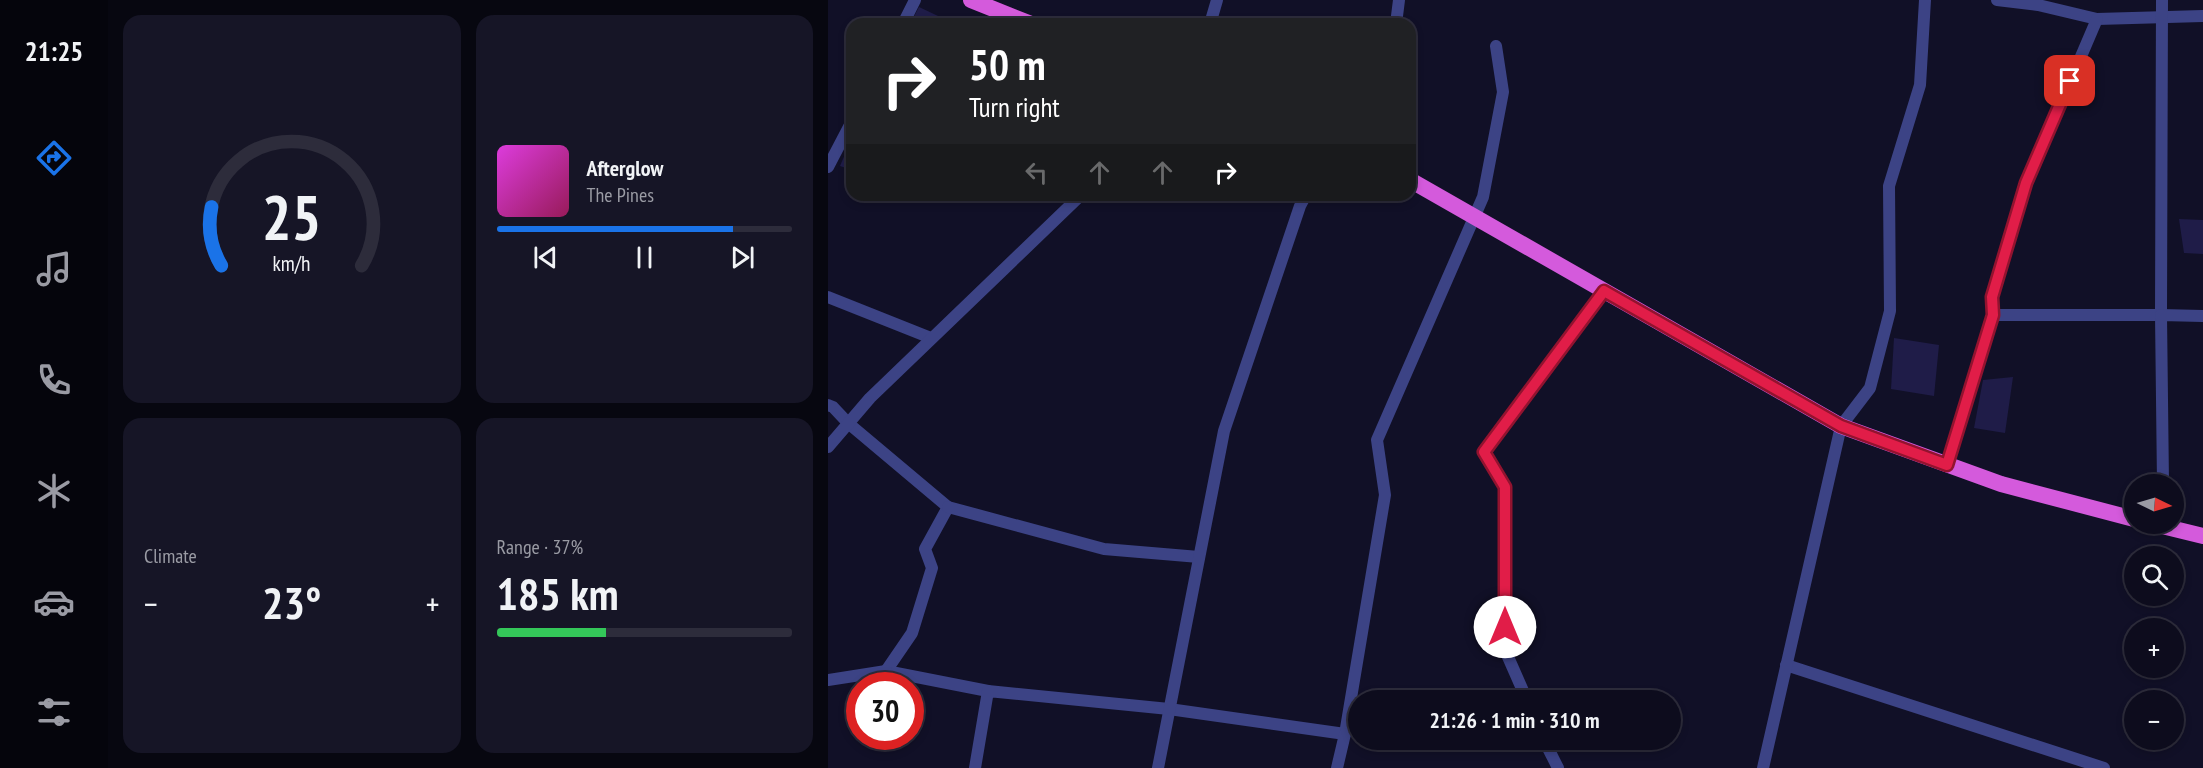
<!DOCTYPE html>
<meta charset="utf-8">
<style>
body{margin:0;font-family:"PT Sans Narrow",sans-serif;background:#161526;color:#f1f3f6;height:100vh;display:flex;flex-direction:column;font-size:22px;white-space:nowrap}
*{box-sizing:border-box;margin:0}
p{font-size:20px;color:#9a9ba4}
.icon{flex:none;width:33px;height:33px;fill:none;stroke:currentColor;stroke-width:2;stroke-linecap:round;stroke-linejoin:round}
.map{position:relative;flex:1;overflow:hidden}
.details{display:flex;flex-direction:column;gap:15px;padding:15px;background:#070710;width:720px}
.details>*{flex:none}
.guide{position:absolute;left:18px;top:18px;width:570px;height:183px;border-radius:18px;box-shadow:0 3px 9px #0003,0 0 0 2px #2d2c3b;background:#202124;color:#fff;overflow:hidden}
.needle{width:39px;rotate:95deg}
.buttons{position:absolute;left:1296px;top:474px;display:grid;gap:12px}
.buttons a{display:grid;place-items:center;width:60px;height:60px;border-radius:50%;background:#0d0c1d;box-shadow:0 3px 9px #0003,0 0 0 2px #2d2c3b;font-size:30px}
.speed{position:absolute;left:18px;top:672px;display:flex;gap:12px;font-size:30px;font-weight:700;text-align:center}
.speed>*{display:grid;place-content:center;width:78px;height:78px;border-radius:50%;background:#0d0c1d;box-shadow:0 3px 9px #0003,0 0 0 2px #2d2c3b;line-height:1}
.speed .limit{border:9px solid #d22;background:#fff;color:#111}
.pin{position:absolute;display:grid;place-items:center;width:51px;height:51px;color:#fff;margin:-26px;border-radius:12px;box-shadow:0 3px 9px #0006}
.me{position:absolute;width:66px;margin:-33px;rotate:0deg;stroke-linejoin:round;filter:drop-shadow(0 0 4px #0008)}
.turn{display:flex;align-items:center;gap:21px;height:126px;padding:0 24px;font-size:27px}
.turn .icon{width:78px;height:78px;stroke-width:2.5}
.turn b{display:block;font-size:42px;line-height:51px}
.lanes{display:flex;align-items:center;height:57px;padding:0 24px;background:#0003;justify-content:center;gap:30px;direction:ltr}
.lanes .off{opacity:.35}
.big{font-size:45px;font-weight:600;line-height:1.1}
.details .tile{flex:1;display:flex;flex-direction:column;justify-content:center;gap:9px;min-width:0;padding:0 21px;border-radius:18px;background:#161526}
.details .dial{align-items:center;gap:0}
.dial svg{height:156px;overflow:visible;fill:none;stroke:#2d2c3b;stroke-width:7;stroke-linecap:round;text-anchor:middle}
.dial text{fill:#f1f3f6;stroke:none}
.song{display:flex;align-items:center;gap:18px}
.cover{width:72px;height:72px;border-radius:9px;background:linear-gradient(135deg,hsl(300 70% 55%),hsl(330 70% 35%))}
.played{height:6px;border-radius:3px;background:linear-gradient(90deg,#1a73e8 80%,#2d2c3b 80%)}
.keys{display:flex;justify-content:space-around;direction:ltr}
.heat{display:flex;justify-content:space-between;align-items:center;font-size:33px;direction:ltr}
.charge{height:9px;border-radius:4px;background:linear-gradient(90deg,#34c759 37%,#2d2c3b 0)}
.details .tiles{flex:1;display:grid;gap:15px;grid-template-columns:repeat(2,1fr)}
.trip{position:absolute;left:520px;top:690px;width:333px;height:60px;border-radius:30px;background:#0d0c1d;box-shadow:0 3px 9px #0003,0 0 0 2px #2d2c3b;font-weight:600;line-height:60px;text-align:center}
main{display:flex;flex:1;min-height:0}
.tabs{display:flex;flex-direction:column;width:108px;justify-content:space-around;align-items:center;background:#05050c;color:#9a9ba4}
.tabs .icon{width:42px;height:42px}
.tabs .current{color:#1a73e8}
.tabs b{font-size:27px;color:#f1f3f6}
.map>svg:first-child{display:block}
.building{fill:#1f1c48}
.lines{fill:none;stroke-linecap:round;stroke-linejoin:round}
.minor{stroke:#3c4385;stroke-width:12}
.trunk{stroke:#d45adc;stroke-width:16}
.route-casing{stroke:#92132f;stroke-width:15}
.route{stroke:#e11d48;stroke-width:10}
</style>
<main>
<nav class="tabs">
<b>21:25</b>
<svg class="icon current" aria-label="directions" viewBox="0 0 24 24"><path d="M12 3l9 9-9 9-9-9zM9 14v-3h6M13 9l2 2-2 2"/></svg>
<svg class="icon" aria-label="music" viewBox="0 0 24 24"><path d="M9 18V5l10-2v13"/><circle cx="6" cy="18" r="3"/><circle cx="16" cy="16" r="3"/></svg>
<svg class="icon" aria-label="phone" viewBox="0 0 24 24"><path d="M5 4h4l2 5-3 2q2 4 5 5l2-3 5 2v4C11 20 4 13 5 4z"/></svg>
<svg class="icon" aria-label="climate" viewBox="0 0 24 24"><path d="M12 3v18M4 7l16 10M4 17L20 7"/></svg>
<svg class="icon" aria-label="car" viewBox="0 0 24 24"><path d="M5 17H2v-5l4-1 3-4h7l3 4 3 1v5h-3M9 17h6M6 11h13"/><circle cx="7" cy="17" r="2"/><circle cx="17" cy="17" r="2"/></svg>
<svg class="icon" aria-label="filters" viewBox="0 0 24 24"><path d="M4 7h16M4 17h16"/><circle cx="9" cy="7" r="2"/><circle cx="15" cy="17" r="2"/></svg>
</nav>
<section class="details">
<div class="tiles">
<div class="tile dial"><svg viewBox="0 0 100 80">
<path d="M14 69A42 42 0 1 1 86 69"/>
<path d="M14 69A42 42 0 0 1 9 39" stroke="#1a73e8"/>
<text x="50" y="56" font-size="32" font-weight="700">25</text>
<text x="50" y="72" font-size="11">km/h</text>
</svg></div>
<div class="tile">
<div class="song"><i class="cover"></i><div><b>Afterglow</b><p>The Pines</p></div></div>
<div class="played"></div>
<div class="keys"><svg class="icon" aria-label="previous" viewBox="0 0 24 24"><path d="M18 5L8 12l10 7zM5 5v14"/></svg><svg class="icon" aria-label="pause" viewBox="0 0 24 24"><path d="M8 5v14M16 5v14"/></svg><svg class="icon" aria-label="next" viewBox="0 0 24 24"><path d="M6 5l10 7-10 7zM19 5v14"/></svg></div>
</div>
<div class="tile"><p>Climate</p>
<div class="heat"><a>−</a><b class="big">23°</b><a>+</a></div>
</div>
<div class="tile"><p>Range · 37%</p><b class="big">185 km</b><div class="charge"></div></div>
</div>
</section>
<div class="map">
<svg width="1375" height="768" viewBox="0 0 1375 768">
<rect width="100%" height="100%" fill="#111027"/>
<!-- building -->
<g class="building">
<polygon points="91,7 127,24 82,24"/>
<polygon points="24,138 24,170 12,166"/>
<polygon points="1351,219 1375,220 1375,254 1356,253"/>
<polygon points="1066,338 1111,345 1106,396 1063,389"/>
<polygon points="1185,377 1177,433 1146,428 1155,380"/>
</g>
<g class="lines">
<!-- minor -->
<g class="minor">
<polyline points="1169,0 1210,5 1269,19 1375,16"/>
<polyline points="75,24 87,0"/>
<polyline points="382,24 389,0"/>
<polyline points="568,24 571,0"/>
<polyline points="0,167 24,121"/>
<polyline points="0,297 103,338"/>
<polyline points="1165,315 1164,297 1199,183 1269,19"/>
<polyline points="0,405 5,407 20,423 120,507 97,549 104,568 84,633 58,671 160,691"/>
<polyline points="0,447 42,398 253,195"/>
<polyline points="1119,465 1165,315 1333,315 1334,0"/>
<polyline points="1335,484 1333,315 1375,316"/>
<polyline points="120,507 276,549 371,557"/>
<polyline points="958,665 1276,768"/>
<polyline points="0,680 58,671"/>
<polyline points="699,700 677,650 677,487 656,452 776,291"/>
<polyline points="716,740 730,768"/>
<polyline points="147,768 160,691 341,709 517,734 557,495 549,440 655,197 675,92 668,46"/>
<polyline points="330,768 396,431 472,206 478,195"/>
<polyline points="509,768 517,734"/>
<polyline points="935,768 1013,426 1042,388 1062,311 1061,186 1092,85 1097,0"/>
</g>
<!-- trunk -->
<g class="trunk">
<polyline points="143,0 203,24"/>
<polyline points="582,180 1013,426 1173,484 1306,519"/>
<polyline points="1326,524 1375,536"/>
</g>
</g>
<g class="lines">
<defs>
<polyline id="route" points="677,627 677,487 656,452 776,291 1013,426 1119,465 1165,315 1164,297 1198,183 1242,81"/>
</defs>
<!-- route casing -->
<use href="#route" class="route-casing"/>
<!-- route -->
<use href="#route" class="route"/>
</g>
</svg>
<div class="buttons">
<a><svg class="needle" viewBox="-14 -14 28 28"><path d="M0-13l5 13h-10z" fill="#e53935"/><path d="M0 13l5-13h-10z" fill="#9a9ba4"/></svg></a>
<a><svg class="icon" aria-label="search" viewBox="0 0 24 24"><circle cx="10" cy="10" r="6"/><path d="M15 15l6 6"/></svg></a>
<a>+</a>
<a>−</a>
</div>
<div class="speed"><div class="limit">30</div></div>
<div class="pin" style="left:1242px;top:81px;background:#d93025"><svg class="icon" aria-label="arrive" viewBox="0 0 24 24"><path d="M6 21V4h12l-3 4 3 4H6"/></svg></div>
<svg class="me" style="left:677px;top:627px" viewBox="-20 -20 40 40"><circle r="19" fill="#fff"/><path d="M0-13L10 11 0 6-10 11z" fill="#e11d48"/></svg>
<div class="trip">21:26 · 1 min · 310 m</div>
<div class="guide">
<div class="turn"><svg class="icon" aria-label="right" viewBox="0 0 24 24"><path d="M7 20v-9h11M14 6l5 5-5 5"/></svg><div><b>50 m</b>Turn right</div></div>
<div class="lanes"><svg class="icon off" aria-label="left" viewBox="0 0 24 24"><path d="M17 20v-9H6M10 6l-5 5 5 5"/></svg><svg class="icon off" aria-label="ahead" viewBox="0 0 24 24"><path d="M12 20V5M6 11l6-6 6 6"/></svg><svg class="icon off" aria-label="ahead" viewBox="0 0 24 24"><path d="M12 20V5M6 11l6-6 6 6"/></svg><svg class="icon" aria-label="right" viewBox="0 0 24 24"><path d="M7 20v-9h11M14 6l5 5-5 5"/></svg></div>
</div>
</div>
</main>
